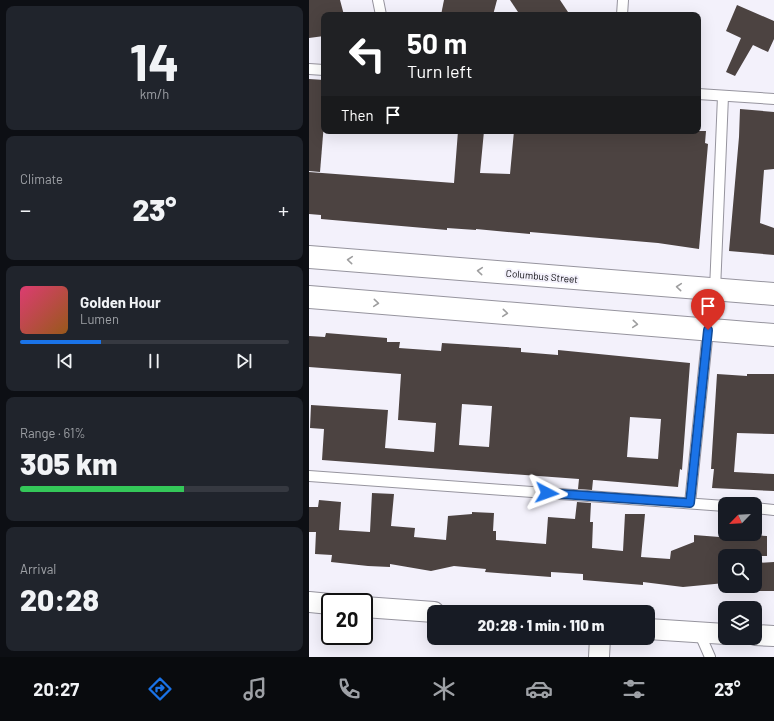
<!DOCTYPE html>
<meta charset="utf-8">
<style>
body{margin:0;font-family:Barlow,sans-serif;background:#20242c;color:#f1f3f6;height:100vh;display:flex;flex-direction:column;font-size:15px;white-space:nowrap}
*{box-sizing:border-box;margin:0}
p{font-size:13px;color:#9ea1a6}
.icon{flex:none;width:22px;height:22px;fill:none;stroke:currentColor;stroke-width:2;stroke-linecap:round;stroke-linejoin:round}
.map{position:relative;flex:1;overflow:hidden}
.drawer{display:flex;flex-direction:column;gap:6px;padding:6px;background:#0d0f14;width:309px}
.drawer>*{flex:none}
.banner{position:absolute;left:12px;top:12px;width:380px;height:122px;border-radius:8px;box-shadow:0 4px 16px #0002;background:#202124;color:#fff;overflow:hidden}
.needle{width:26px;rotate:245deg}
.tools{position:absolute;left:409px;top:497px;display:grid;gap:8px}
.tools a{display:grid;place-items:center;width:44px;height:44px;border-radius:8px;background:#171b24;box-shadow:0 4px 16px #0002;font-size:20px}
.speed{position:absolute;left:12px;top:593px;display:flex;gap:8px;font-size:20px;font-weight:700;text-align:center}
.speed>*{display:grid;place-content:center;width:52px;height:52px;border-radius:50%;background:#171b24;box-shadow:0 4px 16px #0002;line-height:1}
.speed .limit{border:2px solid #111;border-radius:6px;background:#fff;color:#111}
.pin{position:absolute;display:grid;place-items:center;width:34px;height:34px;color:#fff;margin:-41px -17px;border-radius:50% 50% 50% 0;rotate:-45deg;box-shadow:0 0 4px #0007}
.pin .icon{rotate:45deg}
.me{position:absolute;width:44px;margin:-22px;rotate:94deg;stroke-linejoin:round;filter:drop-shadow(0 0 3px #0008)}
.turn{display:flex;align-items:center;gap:14px;height:84px;padding:0 20px;font-size:18px}
.turn .icon{width:52px;height:52px;stroke-width:2.5}
.turn b{display:block;font-size:28px;line-height:34px}
.then{display:flex;align-items:center;height:38px;padding:0 20px;background:#0003;gap:8px;font-size:15px}
.big{font-size:30px;font-weight:800;line-height:1.1}
.drawer .tile{flex:1;display:flex;flex-direction:column;justify-content:center;gap:6px;min-width:0;padding:0 14px;border-radius:8px;background:#20242c}
.drawer .dial{align-items:center;gap:0}
.dial b{font-size:52px;line-height:1}
.song{display:flex;align-items:center;gap:12px}
.cover{width:48px;height:48px;border-radius:6px;background:linear-gradient(135deg,hsl(340 70% 55%),hsl(30 70% 35%))}
.played{height:4px;border-radius:2px;background:linear-gradient(90deg,#1a73e8 30%,#363941 30%)}
.keys{display:flex;justify-content:space-around;direction:ltr}
.heat{display:flex;justify-content:space-between;align-items:center;font-size:22px;direction:ltr}
.charge{height:6px;border-radius:3px;background:linear-gradient(90deg,#34c759 61%,#363941 0)}
.trip{position:absolute;left:118px;top:605px;width:228px;height:40px;border-radius:8px;background:#171b24;box-shadow:0 4px 16px #0002;font-weight:800;line-height:40px;text-align:center}
.tabs{display:flex;height:64px;justify-content:space-around;align-items:center;background:#090b0e;color:#9ea1a6}
.tabs .icon{width:28px;height:28px}
.tabs .on{color:#1a73e8}
.tabs b{font-size:18px;color:#f1f3f6}
main{display:flex;flex:1;min-height:0}
.map>svg:first-child{display:block}
.building{fill:#4c4341;fill-rule:evenodd}
.lines{fill:none;stroke-linecap:round;stroke-linejoin:round}
.lane-casing{stroke:#96949e;stroke-width:12}
.street-casing{stroke:#96949e;stroke-width:22}
.secondary-casing{stroke:#96949e;stroke-width:24}
.lane{stroke:#fff;stroke-width:10}
.street{stroke:#fff;stroke-width:20}
.secondary{stroke:#fff;stroke-width:22}
.oneway{stroke:#9e9e9f}
.route-casing{stroke:#114b97;stroke-width:10}
.route{stroke:#1a73e8;stroke-width:7}
.labels{text-anchor:middle;stroke-width:4;stroke-linejoin:round;paint-order:stroke}
.street-label{font-size:10px;fill:#0d0c10;stroke:#f3f1fb}
</style>
<main>
<section class="drawer">
<div class="tile dial"><b>14</b><p>km/h</p></div>
<div class="tile"><p>Climate</p>
<div class="heat"><a>−</a><b class="big">23°</b><a>+</a></div>
</div>
<div class="tile">
<div class="song"><i class="cover"></i><div><b>Golden Hour</b><p>Lumen</p></div></div>
<div class="played"></div>
<div class="keys"><svg class="icon" aria-label="previous" viewBox="0 0 24 24"><path d="M18 5L8 12l10 7zM5 5v14"/></svg><svg class="icon" aria-label="pause" viewBox="0 0 24 24"><path d="M8 5v14M16 5v14"/></svg><svg class="icon" aria-label="next" viewBox="0 0 24 24"><path d="M6 5l10 7-10 7zM19 5v14"/></svg></div>
</div>
<div class="tile"><p>Range · 61%</p><b class="big">305 km</b><div class="charge"></div></div>
<div class="tile"><p>Arrival</p><b class="big">20:28</b></div>
</section>
<div class="map">
<svg width="465" height="657" viewBox="0 0 465 657">
<rect width="100%" height="100%" fill="#f3f1fb"/>
<!-- building -->
<g class="building">
<polygon points="0,0 31,0 35,15 15,15 15,36 0,38"/>
<polygon points="135,0 188,0 184,15 132,15"/>
<polygon points="201,0 251,0 261,15 211,15"/>
<polygon points="428,5 465,21 465,39 459,52 444,45 426,76 417,72 432,38 417,31"/>
<polygon points="0,79 15,80 15,123 11,172 0,171"/>
<polygon points="431,109 465,112 465,169 455,170 451,223 465,228 465,255 420,251 430,137"/>
<polygon points="149,131 175,131 171,173 201,174 205,131 298,131 320,133 320,131 397,131 396,143 399,144 390,249 349,243 221,232 221,234 167,229 167,230 138,228 138,230 12,219 12,215 0,214 0,172 145,183"/>
<path d="M17,333L78,338V342H91L90,348L132,351L133,343L212,348V352L249,355V350L381,363L373,470L371,469L369,487L285,480H284L283,490L269,489L270,479L13,460L15,429L1,428L2,405L79,410L76,448L125,452L127,423L89,420L92,374L0,367V336L16,337ZM153,404L183,406L180,447L150,445ZM321,417L352,419L349,459L318,457Z"/>
<polygon points="408,374 438,376 438,374 465,374 465,434 428,433 425,472 465,474 465,491 403,488 405,469 402,469"/>
<polygon points="63,493 85,494 82,526 106,528 105,537 137,540 139,516 163,514 163,512 185,513 184,531 187,531 187,540 237,544 239,517 266,519 268,502 282,503 281,522 284,522 283,548 314,551 316,514 336,514 332,557 361,559 362,551 385,542 385,535 436,539 437,535 458,536 458,556 416,556 416,583 374,587 334,582 334,585 274,580 274,574 242,572 242,577 176,572 177,569 145,566 122,571 81,564 81,567 59,566 22,562 23,555 6,554 7,532 0,532 0,507 9,507 10,500 32,502 30,530 61,532"/>
<polygon points="465,562 465,591 446,591 446,563"/>
</g>
<g class="lines">
<defs>
<g id="lane">
<polyline points="69,0 72,15"/>
<polyline points="313,15 314,0"/>
<polyline points="0,69 15,70"/>
<polyline points="389,94 465,99"/>
<polyline points="406,290 414,96"/>
<polyline points="0,476 416,506"/>
<polyline points="381,503 399,330"/>
<polyline points="446,508 465,510"/>
<polyline points="390,632 401,657"/>
</g>
<g id="street">
<polyline points="0,602 21,604"/>
<polyline points="55,607 125,612"/>
<polyline points="339,629 416,634"/>
<polyline points="446,635 465,636"/>
<polyline points="290,657 291,638"/>
</g>
<g id="secondary">
<polyline points="0,257 465,294"/>
<polyline points="0,297 465,335"/>
</g>
</defs>
<!-- lane casing -->
<use href="#lane" class="lane-casing"/>
<!-- street casing -->
<use href="#street" class="street-casing"/>
<!-- secondary casing -->
<use href="#secondary" class="secondary-casing"/>
<!-- lane -->
<use href="#lane" class="lane"/>
<!-- street -->
<use href="#street" class="street"/>
<!-- secondary -->
<use href="#secondary" class="secondary"/>
</g>
<!-- one-way arrows -->
<defs><path id="oneway-chevron" d="M-2-3.5L2.5 0L-2 3.5" fill="none" stroke-width="1.6" stroke-linecap="round" stroke-linejoin="round"/></defs>
<g class="oneway">
<use href="#oneway-chevron" transform="translate(41 260) rotate(-175)"/>
<use href="#oneway-chevron" transform="translate(171 271) rotate(-175)"/>
<use href="#oneway-chevron" transform="translate(370 287) rotate(-175)"/>
<use href="#oneway-chevron" transform="translate(67 303) rotate(5)"/>
<use href="#oneway-chevron" transform="translate(196 313) rotate(5)"/>
<use href="#oneway-chevron" transform="translate(326 324) rotate(5)"/>
</g>
<g class="lines">
<defs>
<polyline id="route" points="238,493 381,503 399,330"/>
</defs>
<!-- route casing -->
<use href="#route" class="route-casing"/>
<!-- route -->
<use href="#route" class="route"/>
</g>
<g class="labels">
<!-- street labels -->
<g class="street-label">
<text transform="translate(233 276) rotate(5)" y="4">Columbus Street</text>
</g>
</g>
</svg>
<div class="tools">
<a><svg class="needle" viewBox="-14 -14 28 28"><path d="M0-13l5 13h-10z" fill="#e53935"/><path d="M0 13l5-13h-10z" fill="#9ea1a6"/></svg></a>
<a><svg class="icon" aria-label="search" viewBox="0 0 24 24"><circle cx="10" cy="10" r="6"/><path d="M15 15l6 6"/></svg></a>
<a><svg class="icon" aria-label="layers" viewBox="0 0 24 24"><path d="M12 4l9 5-9 5-9-5zM3 14l9 5 9-5"/></svg></a>
</div>
<div class="speed"><div class="limit">20</div></div>
<div class="pin" style="left:399px;top:330px;background:#d93025"><svg class="icon" aria-label="arrive" viewBox="0 0 24 24"><path d="M6 21V4h12l-3 4 3 4H6"/></svg></div>
<svg class="me" style="left:238px;top:493px" viewBox="-20 -20 40 40"><path d="M0-17L14 15 0 8-14 15z" fill="#1a73e8" stroke="#fff" stroke-width="4"/></svg>
<div class="trip">20:28 · 1 min · 110 m</div>
<div class="banner">
<div class="turn"><svg class="icon" aria-label="left" viewBox="0 0 24 24"><path d="M17 20v-9H6M10 6l-5 5 5 5"/></svg><div><b>50 m</b>Turn left</div></div>
<div class="then">Then<svg class="icon" aria-label="arrive" viewBox="0 0 24 24"><path d="M6 21V4h12l-3 4 3 4H6"/></svg></div>
</div>
</div>
</main>
<nav class="tabs">
<b>20:27</b>
<svg class="icon on" aria-label="directions" viewBox="0 0 24 24"><path d="M12 3l9 9-9 9-9-9zM9 14v-3h6M13 9l2 2-2 2"/></svg>
<svg class="icon" aria-label="music" viewBox="0 0 24 24"><path d="M9 18V5l10-2v13"/><circle cx="6" cy="18" r="3"/><circle cx="16" cy="16" r="3"/></svg>
<svg class="icon" aria-label="phone" viewBox="0 0 24 24"><path d="M5 4h4l2 5-3 2q2 4 5 5l2-3 5 2v4C11 20 4 13 5 4z"/></svg>
<svg class="icon" aria-label="climate" viewBox="0 0 24 24"><path d="M12 3v18M4 7l16 10M4 17L20 7"/></svg>
<svg class="icon" aria-label="car" viewBox="0 0 24 24"><path d="M5 17H2v-5l4-1 3-4h7l3 4 3 1v5h-3M9 17h6M6 11h13"/><circle cx="7" cy="17" r="2"/><circle cx="17" cy="17" r="2"/></svg>
<svg class="icon" aria-label="filters" viewBox="0 0 24 24"><path d="M4 7h16M4 17h16"/><circle cx="9" cy="7" r="2"/><circle cx="15" cy="17" r="2"/></svg>
<b>23°</b>
</nav>
